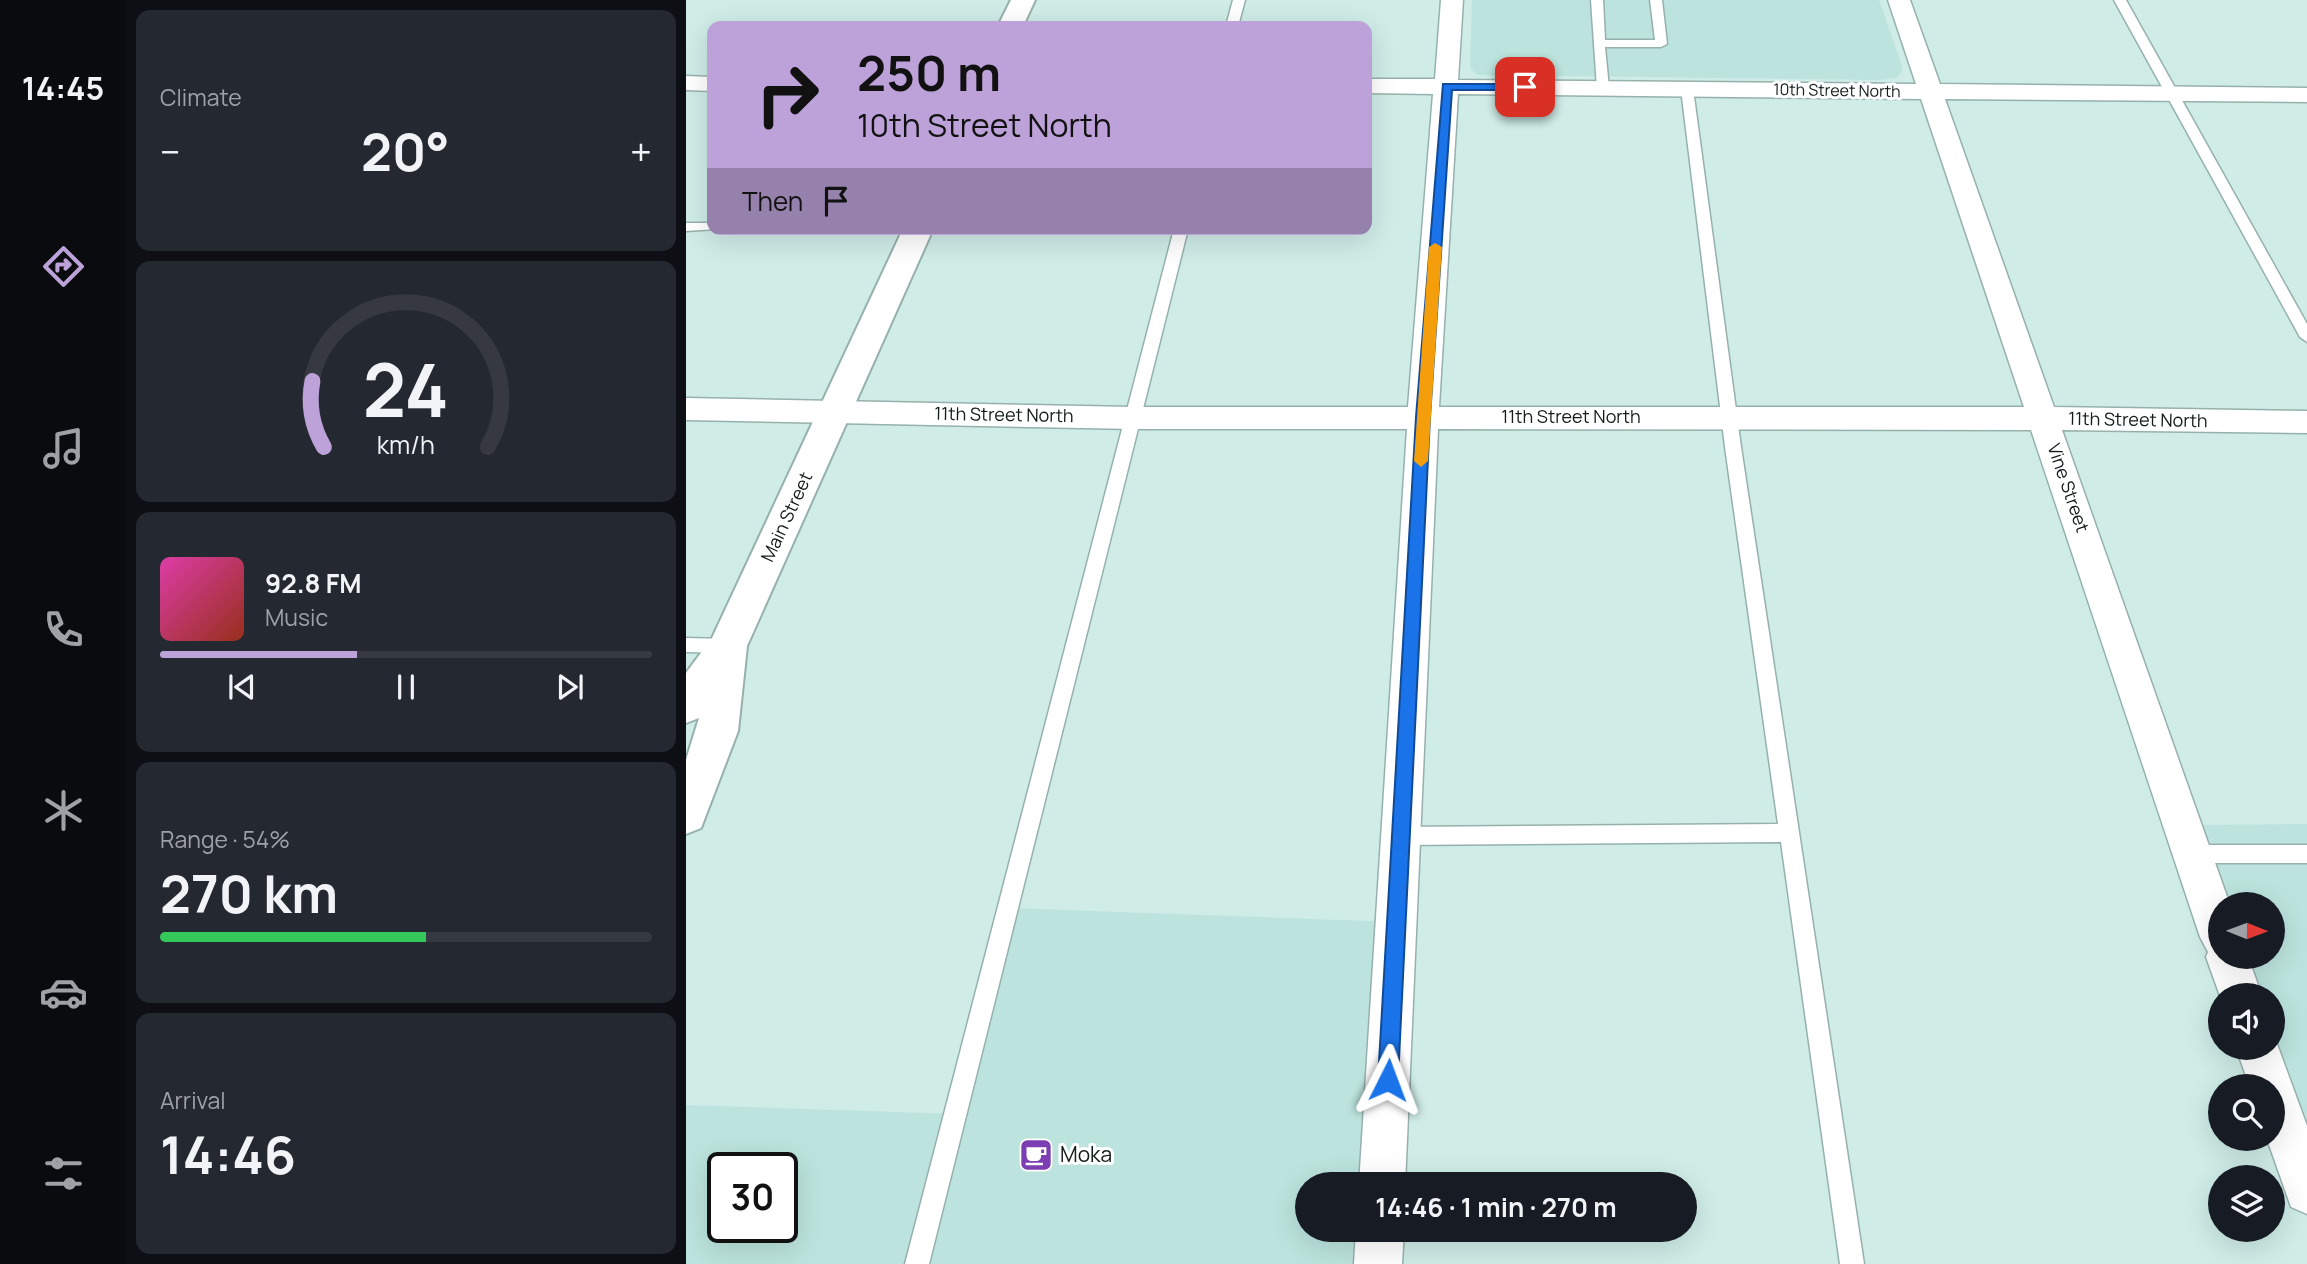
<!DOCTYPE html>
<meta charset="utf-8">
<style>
body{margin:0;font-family:Manrope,sans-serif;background:#242831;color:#f1f3f6;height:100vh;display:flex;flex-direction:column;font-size:26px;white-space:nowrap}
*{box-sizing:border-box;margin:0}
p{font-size:23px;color:#9ea1a6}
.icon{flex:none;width:38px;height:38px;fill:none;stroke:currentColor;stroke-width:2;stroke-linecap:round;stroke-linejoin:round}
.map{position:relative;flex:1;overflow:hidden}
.side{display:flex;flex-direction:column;gap:10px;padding:10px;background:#0d0f14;width:560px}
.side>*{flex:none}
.guide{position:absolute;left:21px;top:21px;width:665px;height:214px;border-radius:14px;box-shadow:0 7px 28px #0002;background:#bca2d8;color:#111;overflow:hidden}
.needle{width:46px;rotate:91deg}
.fabs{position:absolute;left:1522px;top:892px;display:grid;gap:14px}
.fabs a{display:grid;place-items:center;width:77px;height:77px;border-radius:50%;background:#171b24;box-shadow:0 7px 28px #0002;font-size:35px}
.speed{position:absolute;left:21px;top:1152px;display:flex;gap:14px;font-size:35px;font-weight:700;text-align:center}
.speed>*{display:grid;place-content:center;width:91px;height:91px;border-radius:50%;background:#171b24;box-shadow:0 7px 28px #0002;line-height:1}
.speed .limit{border:4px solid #111;border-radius:10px;background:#fff;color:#111}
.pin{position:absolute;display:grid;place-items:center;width:60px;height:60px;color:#fff;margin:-30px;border-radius:14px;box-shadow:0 4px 10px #0006}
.me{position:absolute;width:77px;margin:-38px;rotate:3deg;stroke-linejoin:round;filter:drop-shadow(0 0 5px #0008)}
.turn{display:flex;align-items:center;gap:24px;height:147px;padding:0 35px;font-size:32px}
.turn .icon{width:91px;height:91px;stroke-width:2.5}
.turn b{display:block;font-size:49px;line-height:60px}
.then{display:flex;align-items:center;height:66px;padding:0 35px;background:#0003;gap:14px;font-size:26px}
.big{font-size:52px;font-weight:700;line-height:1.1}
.side .tile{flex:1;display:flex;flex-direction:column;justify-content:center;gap:10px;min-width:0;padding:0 24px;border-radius:14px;background:#242831}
.side .dial{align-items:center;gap:0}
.dial svg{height:182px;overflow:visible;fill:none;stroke:#363941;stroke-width:7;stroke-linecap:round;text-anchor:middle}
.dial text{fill:#f1f3f6;stroke:none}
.song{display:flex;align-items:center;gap:21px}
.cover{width:84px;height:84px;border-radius:10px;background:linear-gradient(135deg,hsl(320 70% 55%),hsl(10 70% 35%))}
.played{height:7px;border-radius:4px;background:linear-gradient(90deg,#bca2d8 40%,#363941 40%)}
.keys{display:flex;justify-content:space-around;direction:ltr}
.heat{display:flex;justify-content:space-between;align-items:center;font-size:38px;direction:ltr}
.charge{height:10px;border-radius:5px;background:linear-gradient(90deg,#34c759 54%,#363941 0)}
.trip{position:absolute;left:609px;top:1172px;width:402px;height:70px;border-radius:35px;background:#171b24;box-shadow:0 7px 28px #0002;font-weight:700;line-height:70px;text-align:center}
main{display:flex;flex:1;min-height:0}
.tabs{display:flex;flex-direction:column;width:126px;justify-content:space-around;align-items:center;background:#090b0e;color:#9ea1a6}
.tabs .icon{width:49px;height:49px}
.tabs .active{color:#bca2d8}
.tabs b{font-size:32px;color:#f1f3f6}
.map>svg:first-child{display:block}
.built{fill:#bce3dd;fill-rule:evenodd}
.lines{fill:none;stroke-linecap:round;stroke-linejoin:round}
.service-casing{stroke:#96b1ad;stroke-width:3}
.minor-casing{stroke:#96b1ad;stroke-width:3}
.tertiary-casing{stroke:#96b1ad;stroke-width:4}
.service{fill:#fff;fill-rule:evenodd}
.minor{fill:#fff;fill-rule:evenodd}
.tertiary{fill:#fff;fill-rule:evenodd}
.route{fill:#1a73e8;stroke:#114b97;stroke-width:2}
.slow{fill:#f59e0b}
.labels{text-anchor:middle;stroke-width:6;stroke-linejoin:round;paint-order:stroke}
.far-street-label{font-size:16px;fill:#121c1b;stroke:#fff}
.street-label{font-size:18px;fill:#121c1b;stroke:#fff}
.near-poi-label{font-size:21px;fill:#121c1b;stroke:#fff;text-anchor:start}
</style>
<main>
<nav class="tabs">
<b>14:45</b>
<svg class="icon active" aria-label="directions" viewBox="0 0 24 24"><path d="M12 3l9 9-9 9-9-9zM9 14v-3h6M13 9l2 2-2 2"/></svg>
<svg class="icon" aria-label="music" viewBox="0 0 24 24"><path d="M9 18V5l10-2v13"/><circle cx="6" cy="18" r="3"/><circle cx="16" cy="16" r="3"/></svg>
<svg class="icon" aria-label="phone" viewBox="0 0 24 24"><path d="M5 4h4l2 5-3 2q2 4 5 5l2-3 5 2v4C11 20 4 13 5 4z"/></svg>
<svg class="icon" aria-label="climate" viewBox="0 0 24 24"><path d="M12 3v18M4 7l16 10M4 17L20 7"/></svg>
<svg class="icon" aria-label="car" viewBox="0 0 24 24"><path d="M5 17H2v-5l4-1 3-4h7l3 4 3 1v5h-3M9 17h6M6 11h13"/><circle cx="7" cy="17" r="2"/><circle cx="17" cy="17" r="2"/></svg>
<svg class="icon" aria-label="filters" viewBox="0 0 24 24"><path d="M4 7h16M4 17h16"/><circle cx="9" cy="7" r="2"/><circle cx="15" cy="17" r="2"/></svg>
</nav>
<section class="side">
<div class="tile"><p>Climate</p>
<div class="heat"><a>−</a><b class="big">20°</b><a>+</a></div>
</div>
<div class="tile dial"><svg viewBox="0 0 100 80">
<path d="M14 69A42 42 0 1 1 86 69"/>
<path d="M14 69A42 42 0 0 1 9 40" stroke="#bca2d8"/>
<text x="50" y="56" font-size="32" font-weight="700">24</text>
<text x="50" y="72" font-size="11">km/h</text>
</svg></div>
<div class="tile">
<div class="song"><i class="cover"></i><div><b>92.8 FM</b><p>Music</p></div></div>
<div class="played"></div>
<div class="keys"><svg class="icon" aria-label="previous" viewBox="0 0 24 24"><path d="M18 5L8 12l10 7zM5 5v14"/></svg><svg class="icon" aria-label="pause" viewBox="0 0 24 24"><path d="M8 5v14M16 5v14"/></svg><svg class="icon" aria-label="next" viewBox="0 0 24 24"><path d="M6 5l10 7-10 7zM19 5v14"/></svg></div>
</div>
<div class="tile"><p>Range · 54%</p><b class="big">270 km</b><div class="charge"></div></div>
<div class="tile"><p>Arrival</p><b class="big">14:46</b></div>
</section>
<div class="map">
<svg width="1621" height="1264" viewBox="0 0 1621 1264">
<rect width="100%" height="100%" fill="#cfece7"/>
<!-- built -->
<g class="built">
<polygon points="786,0 1193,0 1216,66 1215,73 1210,78 1194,80 791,75 784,68"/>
<polygon points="1621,824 1621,1191 1587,1048 1587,996 1555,996 1541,957 1587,957 1587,905 1535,905 1497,825"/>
<path d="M322,908L710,922L696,1185H621V1230H694L692,1264H0V1105L269,1114ZM37,1167H96V1227H37Z"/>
</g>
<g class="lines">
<defs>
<g id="service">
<polygon points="547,0 559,0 552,26 540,26"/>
<polygon points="905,0 917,0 919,40 969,40 964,0 976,0 981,44 975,47 919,47 923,88 917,92 911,88"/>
<polygon points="1428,0 1440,0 1621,324 1621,342 1614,337"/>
<polygon points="1001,85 1007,89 1055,447 1178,1264 1154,1264 1095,842 715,845 708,842 705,836 708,830 715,827 1092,824 1039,447 995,89"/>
<polygon points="0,223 26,223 26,229 31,229 0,231"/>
<polygon points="488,229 502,229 243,1264 219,1264"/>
<polygon points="0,638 42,639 48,641 51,646 48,651 42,653 0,652"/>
<polygon points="1506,845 1621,845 1621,863 1506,863 1499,861 1496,854 1499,847"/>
</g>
<g id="minor">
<path d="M755,0H777L772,80L1230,84L1202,0H1224L1254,84L1621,88V102L1259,99L1368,407L1621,411V433L1376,430L1544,905H1535V957H1562L1576,996H1534L1520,957L1522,952L1514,937L1345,430L752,429L719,1185H673L721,429H448L0,420V398L448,407H722L747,94L681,93V79H749ZM772,94L1235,99L1338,407H753Z"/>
<polygon points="0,76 26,77 26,91 0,90"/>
<polygon points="1587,1033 1621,1126 1621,1214 1605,1207 1581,1139 1587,1139 1587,1087 1564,1087 1550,1048 1587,1048"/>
<polygon points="670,1230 718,1230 716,1264 668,1264"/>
</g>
<g id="tertiary">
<polygon points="325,0 349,0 337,26 312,26"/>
<polygon points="217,229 247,229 61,646 52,731 15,828 0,834 0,760 13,718 0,723 0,673 26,638"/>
</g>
</defs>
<!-- service casing -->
<use href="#service" class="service-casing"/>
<!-- minor casing -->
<use href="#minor" class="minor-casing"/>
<!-- tertiary casing -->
<use href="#tertiary" class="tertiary-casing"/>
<!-- service -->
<use href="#service" class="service"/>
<!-- minor -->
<use href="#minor" class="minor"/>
<!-- tertiary -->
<use href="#tertiary" class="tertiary"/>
</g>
<!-- route -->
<polygon class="route" points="757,84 839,84 844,87 839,90 766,90 744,417 712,1080 709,1087 702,1090 695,1087 692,1080 730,417"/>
<!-- slow -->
<polygon class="slow" points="749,243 756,247 742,461 735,467 728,461 743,247"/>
<!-- icons -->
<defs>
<symbol id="cafe-square" viewBox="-11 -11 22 22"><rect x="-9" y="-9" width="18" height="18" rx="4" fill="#7c3eb3" stroke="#fff"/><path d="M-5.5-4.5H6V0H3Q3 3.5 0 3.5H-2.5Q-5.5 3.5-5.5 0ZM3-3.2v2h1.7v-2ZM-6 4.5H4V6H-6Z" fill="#fff"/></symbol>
</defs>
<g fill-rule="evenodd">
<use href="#cafe-square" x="331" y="1136" width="38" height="38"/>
</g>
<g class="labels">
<!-- far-street labels -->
<g class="far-street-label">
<text transform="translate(1151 90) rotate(1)" y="6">10th Street North</text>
</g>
<!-- street labels -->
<g class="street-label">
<text transform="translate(318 415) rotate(1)" y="6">11th Street North</text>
<text x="885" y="423">11th Street North</text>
<text transform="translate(1452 420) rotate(1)" y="6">11th Street North</text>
<text transform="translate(1382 488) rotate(71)" y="6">Vine Street</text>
<text transform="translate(101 517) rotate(-65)" y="6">Main Street</text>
</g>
<!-- near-poi labels -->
<g class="near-poi-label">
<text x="374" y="1162">Moka</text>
</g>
</g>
</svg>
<div class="fabs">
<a><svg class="needle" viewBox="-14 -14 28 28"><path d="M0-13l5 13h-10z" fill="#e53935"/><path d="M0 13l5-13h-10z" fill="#9ea1a6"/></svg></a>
<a><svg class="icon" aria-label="sound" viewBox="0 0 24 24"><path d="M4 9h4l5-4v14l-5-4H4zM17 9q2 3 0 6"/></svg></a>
<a><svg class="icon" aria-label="search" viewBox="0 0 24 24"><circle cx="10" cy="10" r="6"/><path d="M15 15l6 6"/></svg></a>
<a><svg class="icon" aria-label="layers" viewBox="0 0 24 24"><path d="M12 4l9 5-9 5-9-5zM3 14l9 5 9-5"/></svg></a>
</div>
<div class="speed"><div class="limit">30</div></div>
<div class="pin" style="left:839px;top:87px;background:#d93025"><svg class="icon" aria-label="arrive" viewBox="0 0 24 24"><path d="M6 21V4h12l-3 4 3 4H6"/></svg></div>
<svg class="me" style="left:702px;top:1080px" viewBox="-20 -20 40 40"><path d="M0-17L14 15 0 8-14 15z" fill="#1a73e8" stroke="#fff" stroke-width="4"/></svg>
<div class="trip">14:46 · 1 min · 270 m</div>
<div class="guide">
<div class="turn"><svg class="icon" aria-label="right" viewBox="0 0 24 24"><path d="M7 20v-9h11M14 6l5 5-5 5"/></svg><div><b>250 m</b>10th Street North</div></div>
<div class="then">Then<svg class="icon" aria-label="arrive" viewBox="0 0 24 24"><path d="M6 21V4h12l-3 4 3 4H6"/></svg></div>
</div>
</div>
</main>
